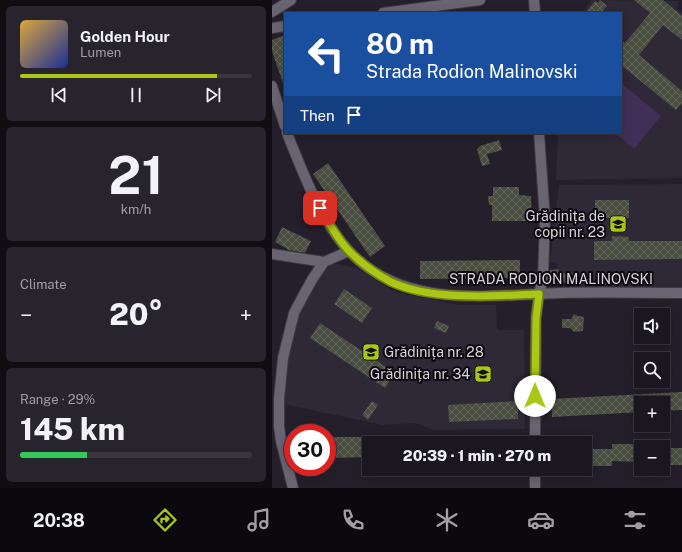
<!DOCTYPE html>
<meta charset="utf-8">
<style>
body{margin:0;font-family:"Public Sans",sans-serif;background:#28242d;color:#f1f3f6;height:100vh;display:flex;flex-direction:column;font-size:15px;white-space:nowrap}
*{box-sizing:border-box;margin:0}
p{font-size:13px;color:#a09fa5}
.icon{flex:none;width:22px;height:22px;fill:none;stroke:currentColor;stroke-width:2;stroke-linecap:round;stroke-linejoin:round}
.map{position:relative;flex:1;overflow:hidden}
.side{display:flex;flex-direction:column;gap:6px;padding:6px;background:#0f0d12;width:272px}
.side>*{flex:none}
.top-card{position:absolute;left:12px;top:12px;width:338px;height:122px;border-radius:0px;box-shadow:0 2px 10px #0003,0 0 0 1px #39363e;background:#1a4fa0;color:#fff;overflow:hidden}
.controls{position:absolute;left:362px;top:308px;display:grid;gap:8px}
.controls a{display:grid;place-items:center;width:36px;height:36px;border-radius:0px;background:#1b1720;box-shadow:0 2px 10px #0003,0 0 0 1px #39363e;font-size:20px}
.speed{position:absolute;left:12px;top:424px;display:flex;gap:8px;font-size:20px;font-weight:700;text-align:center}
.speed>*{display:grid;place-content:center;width:52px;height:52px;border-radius:50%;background:#1b1720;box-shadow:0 2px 10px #0003,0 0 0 1px #39363e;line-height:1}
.speed .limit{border:6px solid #d22;background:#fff;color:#111}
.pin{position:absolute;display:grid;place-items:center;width:34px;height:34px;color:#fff;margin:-17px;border-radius:8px;box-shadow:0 2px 6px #0006}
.me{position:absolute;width:44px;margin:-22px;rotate:0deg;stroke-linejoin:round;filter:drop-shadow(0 0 3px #0008)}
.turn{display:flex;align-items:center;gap:14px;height:84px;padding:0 16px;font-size:18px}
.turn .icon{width:52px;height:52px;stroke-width:2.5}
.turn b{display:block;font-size:28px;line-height:34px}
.then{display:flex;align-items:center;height:38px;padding:0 16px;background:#0003;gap:8px;font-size:15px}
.big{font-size:30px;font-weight:800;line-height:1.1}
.side .card{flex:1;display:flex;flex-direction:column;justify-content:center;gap:6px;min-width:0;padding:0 14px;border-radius:6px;background:#28242d}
.side .dial{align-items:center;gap:0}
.dial b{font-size:52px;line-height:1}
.song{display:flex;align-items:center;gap:12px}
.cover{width:48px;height:48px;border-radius:6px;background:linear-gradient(135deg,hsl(40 70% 55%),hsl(230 70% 35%))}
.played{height:4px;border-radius:2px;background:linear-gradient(90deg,#aac718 85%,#39363e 85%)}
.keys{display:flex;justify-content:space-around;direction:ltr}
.heat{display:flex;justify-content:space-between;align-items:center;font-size:22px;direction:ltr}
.charge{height:6px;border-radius:3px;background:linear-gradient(90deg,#34c759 29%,#39363e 0)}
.trip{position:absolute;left:90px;top:436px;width:230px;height:40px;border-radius:0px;background:#1b1720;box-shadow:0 2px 10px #0003,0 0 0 1px #39363e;font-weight:800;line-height:40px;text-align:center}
.menu{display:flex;height:64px;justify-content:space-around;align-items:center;background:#0b090d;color:#a09fa5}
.menu .icon{width:28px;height:28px}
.menu .active{color:#aac718}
.menu b{font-size:18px;color:#f1f3f6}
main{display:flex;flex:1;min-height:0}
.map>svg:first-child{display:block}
.built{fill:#2e2837}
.garden{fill:#422f57}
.building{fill:url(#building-cross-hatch)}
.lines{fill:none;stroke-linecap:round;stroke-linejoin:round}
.street-casing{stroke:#3d3942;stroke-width:12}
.street{stroke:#696471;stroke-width:10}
.route-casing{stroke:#6e8110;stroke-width:10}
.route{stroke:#aac718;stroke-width:7}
.labels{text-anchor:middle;stroke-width:4;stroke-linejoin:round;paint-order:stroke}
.poi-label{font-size:14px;fill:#d6d3db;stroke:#0c0a0f;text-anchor:end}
.street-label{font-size:14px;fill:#d6d3db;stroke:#0c0a0f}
</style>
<main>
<section class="side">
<div class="card">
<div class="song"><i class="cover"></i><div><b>Golden Hour</b><p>Lumen</p></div></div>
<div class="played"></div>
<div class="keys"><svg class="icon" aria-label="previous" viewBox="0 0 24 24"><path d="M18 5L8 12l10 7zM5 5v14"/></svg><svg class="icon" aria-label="pause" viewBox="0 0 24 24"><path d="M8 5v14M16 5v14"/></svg><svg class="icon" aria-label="next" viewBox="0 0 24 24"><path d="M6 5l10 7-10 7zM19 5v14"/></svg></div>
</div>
<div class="card dial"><b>21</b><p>km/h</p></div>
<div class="card"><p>Climate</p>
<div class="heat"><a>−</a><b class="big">20°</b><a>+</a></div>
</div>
<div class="card"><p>Range · 29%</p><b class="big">145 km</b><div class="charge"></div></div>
</section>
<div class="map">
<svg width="410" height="488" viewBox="0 0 410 488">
<defs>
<pattern id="building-cross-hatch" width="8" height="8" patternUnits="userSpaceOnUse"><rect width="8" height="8" fill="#4a4e41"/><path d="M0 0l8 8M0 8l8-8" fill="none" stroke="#63675c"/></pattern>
</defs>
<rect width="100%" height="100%" fill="#241f2a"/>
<!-- built -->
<g class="built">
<polygon points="320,0 406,1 406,5 404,8 410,13 410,178 284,180 286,133 349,133 349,13 309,13"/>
<polygon points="410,184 410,287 303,288 303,273 286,272 285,265 282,263 278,263 287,185"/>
<polygon points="64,264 85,268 121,291 186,305 224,305 225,330 252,330 253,429 162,430 143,423 110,425 12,404 14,362 21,327 41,282 58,266"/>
</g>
<!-- garden -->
<polygon class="garden" points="349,83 389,116 362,149 343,133 349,133"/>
<!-- building -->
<g class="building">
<polygon points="328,0 335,6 329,13 313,13 323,1 326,3"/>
<polygon points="362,0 391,0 410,16 410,40 391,25 367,55 410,91 410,103 404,110 349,65 349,40 353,43 378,13"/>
<polygon points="13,35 13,86 12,86 0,51 0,40"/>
<polygon points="227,140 230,150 215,154 218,164 210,166 205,149 208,146"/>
<polygon points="56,163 113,246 98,257 41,174"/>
<polygon points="221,187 247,187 247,195 259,196 260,221 220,221 220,205 217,205 216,196 221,196"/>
<rect x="323" y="200" width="34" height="18"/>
<polygon points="10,227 39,241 33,253 17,250 3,242"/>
<polygon points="340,236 357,237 357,241 410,241 410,259 322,260 322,241 340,241"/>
<polygon points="248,260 248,278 148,279 148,261"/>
<polygon points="286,269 287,273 306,272 306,282 277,283 278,270"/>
<polygon points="72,289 100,308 90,323 62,304"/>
<polygon points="302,314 306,316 312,317 311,331 302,332 298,328 290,328 290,319 299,319"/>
<polygon points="165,321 177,326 174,333 162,328"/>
<polygon points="48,323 123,373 113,388 38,338"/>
<polygon points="410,392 410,410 391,411 391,403 369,403 369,412 280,417 279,399"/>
<polygon points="100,401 106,405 96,420 90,415"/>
<polygon points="246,401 246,419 177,422 176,405"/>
<polygon points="55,437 97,437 97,457 55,458"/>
<polygon points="340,444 369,444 369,462 340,461 340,466 313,466 313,449 340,449"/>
<rect x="391" y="448" width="19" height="17"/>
</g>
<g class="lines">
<defs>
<g id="street">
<polyline points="262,0 263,13"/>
<polyline points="0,12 19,0"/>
<polyline points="111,13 208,0"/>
<polyline points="0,28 13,26"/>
<polyline points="0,86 13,126"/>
<path d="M15,133C30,171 49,221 77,251C132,310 217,295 289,293C329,292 370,293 410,293"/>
<polyline points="0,254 52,262"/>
<polyline points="263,443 264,318 267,294 271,277 273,219 267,133"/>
<polyline points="21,488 9,441 7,426 7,399 11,358 22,313 31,296 41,278 52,262 77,251"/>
<polyline points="263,488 263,469"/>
</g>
</defs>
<!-- street casing -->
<use href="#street" class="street-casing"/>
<!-- street -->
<use href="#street" class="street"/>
</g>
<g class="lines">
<defs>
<path id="route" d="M48,208C57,223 65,239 77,251C89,263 104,274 119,282C160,301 222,296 267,294L264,318L263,396"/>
</defs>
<!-- route casing -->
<use href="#route" class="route-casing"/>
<!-- route -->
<use href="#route" class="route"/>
</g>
<!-- icons -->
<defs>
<symbol id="school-square" viewBox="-11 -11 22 22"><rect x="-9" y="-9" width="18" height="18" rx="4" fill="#aac718" stroke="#0c0a0f"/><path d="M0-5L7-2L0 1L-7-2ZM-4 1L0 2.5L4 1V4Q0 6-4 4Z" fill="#111"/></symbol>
</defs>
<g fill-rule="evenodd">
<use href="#school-square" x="336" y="214" width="20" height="20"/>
<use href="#school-square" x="89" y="342" width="20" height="20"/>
<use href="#school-square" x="201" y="364" width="20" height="20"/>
</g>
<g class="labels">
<!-- poi labels -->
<g class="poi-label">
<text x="333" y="221">Grădinița de<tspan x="333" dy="16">copii nr. 23</tspan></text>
<text x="112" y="357" text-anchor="start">Grădinița nr. 28</text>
<text x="198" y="379">Grădinița nr. 34</text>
</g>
<!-- street labels -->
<g class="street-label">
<text x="279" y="284">STRADA RODION MALINOVSKI</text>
</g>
</g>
</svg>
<div class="controls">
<a><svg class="icon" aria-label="sound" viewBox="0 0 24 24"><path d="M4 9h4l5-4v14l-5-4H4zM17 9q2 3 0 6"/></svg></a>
<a><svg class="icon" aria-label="search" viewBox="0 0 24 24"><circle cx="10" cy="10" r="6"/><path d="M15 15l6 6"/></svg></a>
<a>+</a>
<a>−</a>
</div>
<div class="speed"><div class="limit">30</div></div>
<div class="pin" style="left:48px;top:208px;background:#d93025"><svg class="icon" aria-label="arrive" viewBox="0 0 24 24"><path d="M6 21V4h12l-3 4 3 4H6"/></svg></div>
<svg class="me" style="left:263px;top:396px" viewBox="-20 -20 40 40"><circle r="19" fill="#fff"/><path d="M0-13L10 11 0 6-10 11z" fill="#aac718"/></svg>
<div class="trip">20:39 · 1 min · 270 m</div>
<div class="top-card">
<div class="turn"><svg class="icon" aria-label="left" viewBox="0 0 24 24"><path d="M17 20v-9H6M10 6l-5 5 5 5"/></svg><div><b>80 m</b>Strada Rodion Malinovski</div></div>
<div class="then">Then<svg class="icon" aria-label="arrive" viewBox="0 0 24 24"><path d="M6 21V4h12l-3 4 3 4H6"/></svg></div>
</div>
</div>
</main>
<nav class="menu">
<b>20:38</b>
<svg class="icon active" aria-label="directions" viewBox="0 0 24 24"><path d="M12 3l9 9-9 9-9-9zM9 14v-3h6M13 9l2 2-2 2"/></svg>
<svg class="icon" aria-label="music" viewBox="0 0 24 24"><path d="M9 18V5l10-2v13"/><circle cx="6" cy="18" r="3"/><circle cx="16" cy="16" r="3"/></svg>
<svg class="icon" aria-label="phone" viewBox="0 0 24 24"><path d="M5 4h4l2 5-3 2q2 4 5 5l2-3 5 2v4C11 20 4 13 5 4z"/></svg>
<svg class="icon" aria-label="climate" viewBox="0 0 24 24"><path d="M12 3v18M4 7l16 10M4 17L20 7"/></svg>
<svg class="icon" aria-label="car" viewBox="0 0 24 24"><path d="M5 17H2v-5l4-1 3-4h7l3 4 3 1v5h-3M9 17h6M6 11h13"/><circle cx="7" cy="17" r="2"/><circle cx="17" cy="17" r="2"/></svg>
<svg class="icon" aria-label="filters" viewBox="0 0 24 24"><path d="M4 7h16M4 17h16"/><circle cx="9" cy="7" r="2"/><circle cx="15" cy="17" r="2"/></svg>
</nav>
